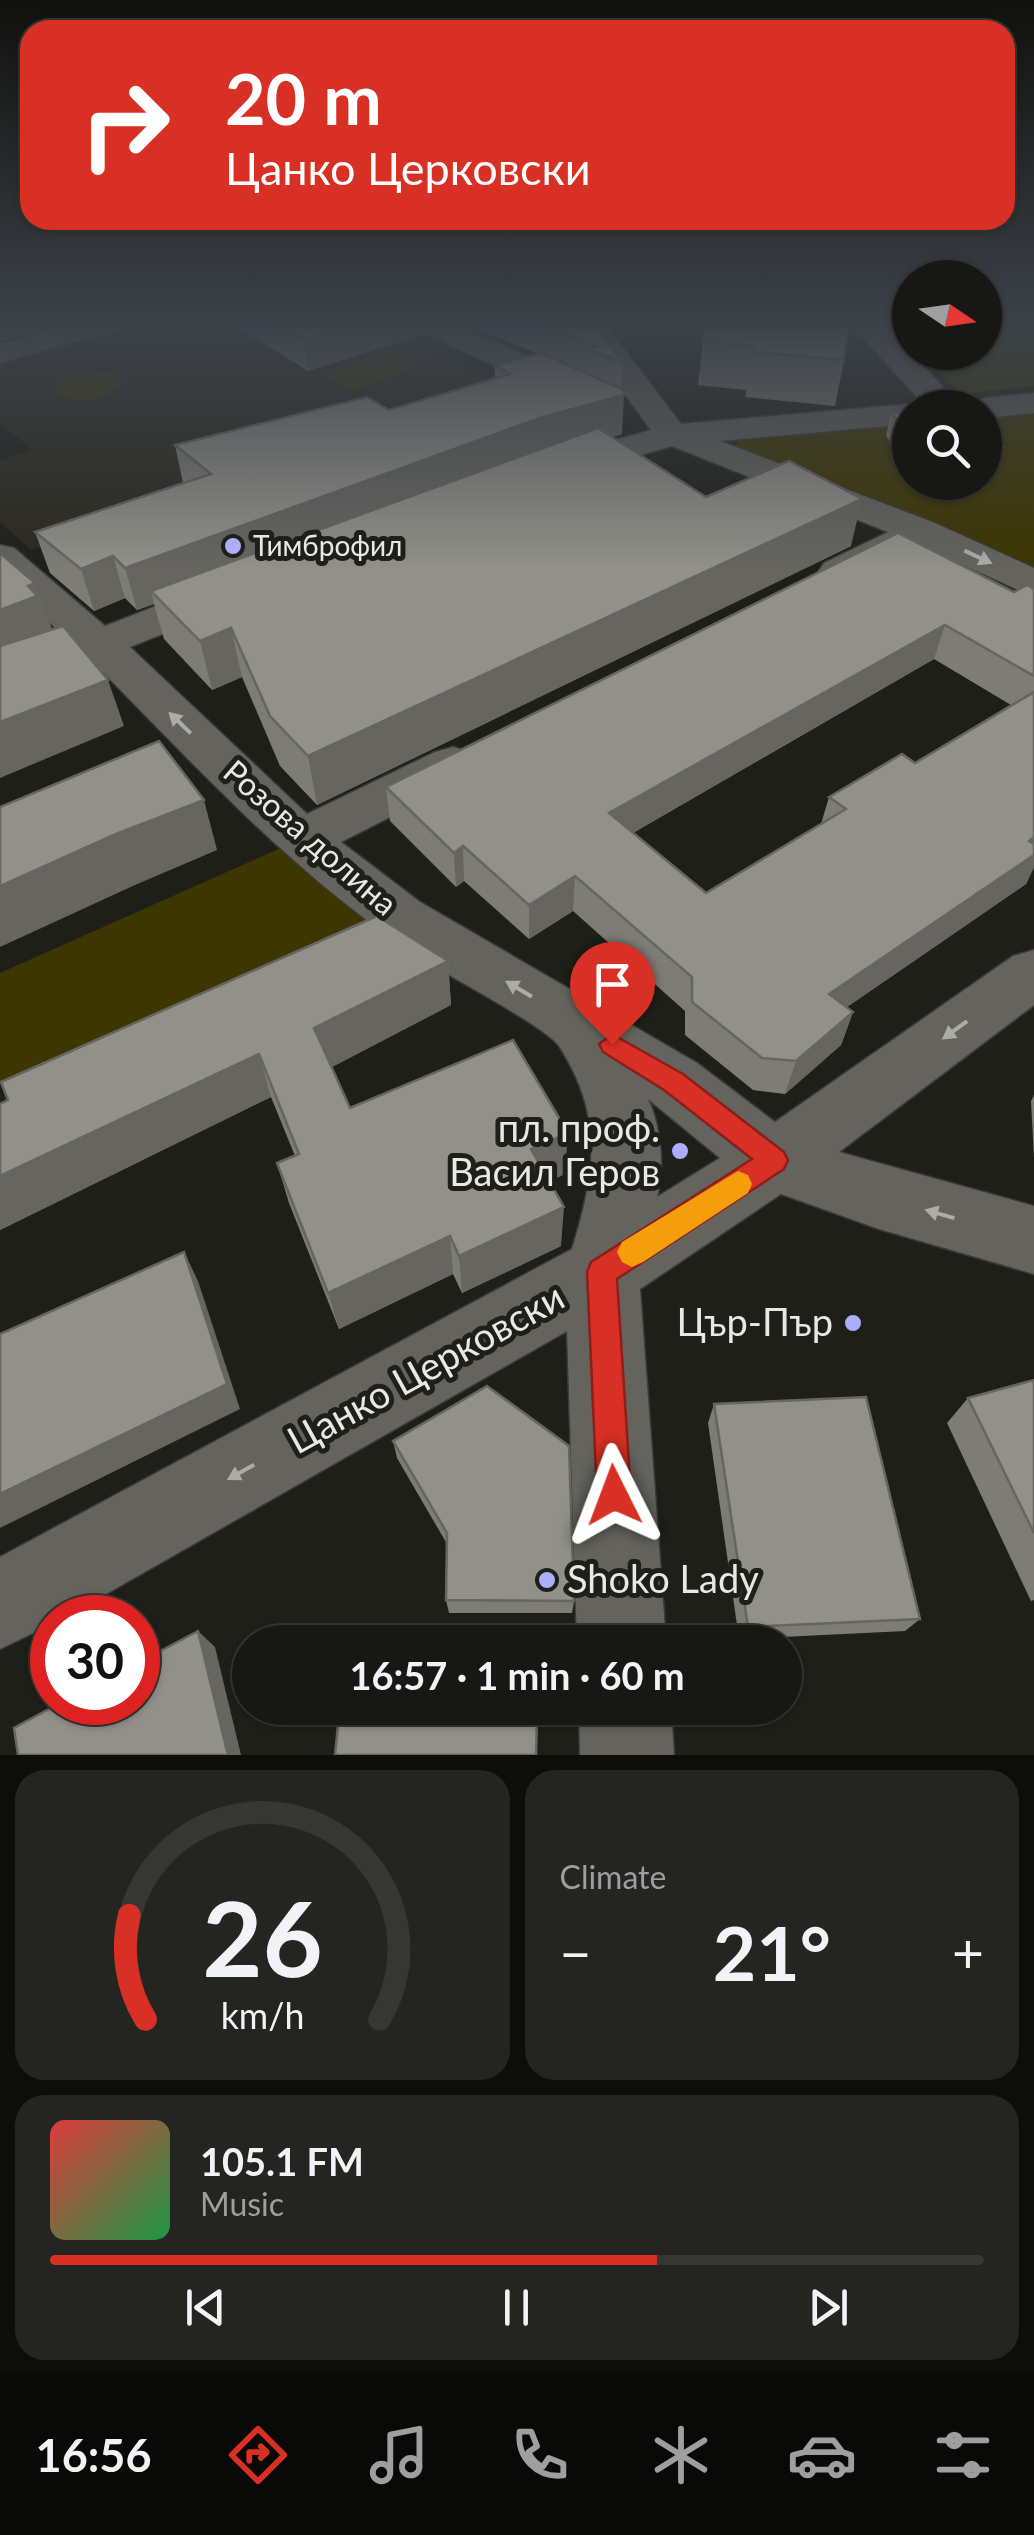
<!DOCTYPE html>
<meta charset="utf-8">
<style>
body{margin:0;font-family:Lato,sans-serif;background:#242421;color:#f1f3f6;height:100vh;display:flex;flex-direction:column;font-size:38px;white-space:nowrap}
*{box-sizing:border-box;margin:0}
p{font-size:32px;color:#9e9fa0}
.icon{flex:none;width:55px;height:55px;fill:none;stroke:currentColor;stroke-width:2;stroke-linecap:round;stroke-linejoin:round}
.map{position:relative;height:1755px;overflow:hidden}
.side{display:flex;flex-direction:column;gap:15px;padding:15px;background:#0d0d0a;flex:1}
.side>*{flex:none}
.top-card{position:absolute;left:20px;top:20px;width:995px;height:210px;border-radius:30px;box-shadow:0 2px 8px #0004,0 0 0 2px #363633;background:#d93025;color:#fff;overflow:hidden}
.needle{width:65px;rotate:103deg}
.fabs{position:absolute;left:892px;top:260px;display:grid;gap:20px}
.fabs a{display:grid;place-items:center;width:110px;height:110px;border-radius:50%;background:#171713;box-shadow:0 2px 8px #0004,0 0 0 2px #363633;font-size:50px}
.speed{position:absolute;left:30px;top:1595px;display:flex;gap:20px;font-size:50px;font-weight:700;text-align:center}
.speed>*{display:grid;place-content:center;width:130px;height:130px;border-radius:50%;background:#171713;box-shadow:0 2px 8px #0004,0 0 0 2px #363633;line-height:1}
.speed .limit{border:15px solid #d22;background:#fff;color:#111}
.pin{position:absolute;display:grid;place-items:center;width:85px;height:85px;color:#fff;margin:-102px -42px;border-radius:50% 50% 50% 0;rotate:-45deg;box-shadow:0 0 10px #0007}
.pin .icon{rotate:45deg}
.me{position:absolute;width:110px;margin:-55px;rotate:357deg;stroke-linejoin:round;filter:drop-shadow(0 0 8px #0008)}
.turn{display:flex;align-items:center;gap:35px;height:210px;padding:0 40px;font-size:45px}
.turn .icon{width:130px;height:130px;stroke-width:2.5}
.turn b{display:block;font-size:70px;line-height:85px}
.big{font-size:75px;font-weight:700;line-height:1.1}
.side .tile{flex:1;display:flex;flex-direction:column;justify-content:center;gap:15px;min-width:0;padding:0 35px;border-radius:30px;background:#242421}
.side .dial{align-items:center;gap:0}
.dial svg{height:260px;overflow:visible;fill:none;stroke:#363633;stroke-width:7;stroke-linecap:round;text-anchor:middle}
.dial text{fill:#f1f3f6;stroke:none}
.song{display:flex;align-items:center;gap:30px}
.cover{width:120px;height:120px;border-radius:15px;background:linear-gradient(135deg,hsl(0 70% 55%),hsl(140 70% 35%))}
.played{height:10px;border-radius:5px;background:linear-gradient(90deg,#d93025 65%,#363633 65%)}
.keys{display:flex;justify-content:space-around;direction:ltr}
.heat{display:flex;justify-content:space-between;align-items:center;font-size:55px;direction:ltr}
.side .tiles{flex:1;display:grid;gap:15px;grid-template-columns:1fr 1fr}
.tile:last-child{grid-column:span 2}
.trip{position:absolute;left:232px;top:1625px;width:570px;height:100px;border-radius:50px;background:#171713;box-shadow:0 2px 8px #0004,0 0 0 2px #363633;font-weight:700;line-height:100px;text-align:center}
.menu{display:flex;height:160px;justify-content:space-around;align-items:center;background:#090908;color:#9e9fa0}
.menu .icon{width:70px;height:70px}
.menu .on{color:#d93025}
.menu b{font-size:45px;color:#f1f3f6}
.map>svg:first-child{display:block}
.built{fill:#2b291e}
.green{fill:#3d3600}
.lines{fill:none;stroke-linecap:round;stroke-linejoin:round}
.minor-casing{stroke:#3a3a36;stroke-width:3}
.minor{fill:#64635d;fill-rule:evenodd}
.wall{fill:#7d7c76;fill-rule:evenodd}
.shaded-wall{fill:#666560}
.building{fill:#919089;stroke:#666560;stroke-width:2.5}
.oneway{fill:#adaca7}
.route{fill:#d93025;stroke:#8d1f18;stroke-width:2.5}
.slow{fill:#f59e0b}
.poi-dot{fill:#abaffb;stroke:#1f1f19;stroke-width:4}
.labels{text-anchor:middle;stroke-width:10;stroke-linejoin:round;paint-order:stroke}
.far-poi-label{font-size:28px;fill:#e8e8e4;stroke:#1f1f19;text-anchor:start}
.street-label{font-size:32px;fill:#e8e8e4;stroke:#1f1f19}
.near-poi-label{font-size:38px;fill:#e8e8e4;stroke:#1f1f19;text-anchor:end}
.near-street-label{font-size:38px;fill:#e8e8e4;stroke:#1f1f19}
</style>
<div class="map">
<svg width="1034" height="1755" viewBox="0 0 1034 1755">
<rect width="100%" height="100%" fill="#1f1f19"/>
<!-- built -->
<polygon class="built" points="144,323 375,323 487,380 31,550 0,522 0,461 32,450 0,423 0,365"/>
<!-- green -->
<g class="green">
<polygon points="985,323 1034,323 1034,386 961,394 920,353 985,352"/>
<polygon points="395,352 420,366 350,390 326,375"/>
<path d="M87,371L109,372L124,382C110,402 72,408 54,391L66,377Z"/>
<polygon points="1034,410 1034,574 733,450 741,436 910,422 910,482 985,482 985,415"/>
<polygon points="301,839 400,917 0,1082 0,973"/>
</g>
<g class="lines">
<defs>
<g id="minor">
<polygon points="77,323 125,323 121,329 0,363 0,344"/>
<polygon points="412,323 452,323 591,385 596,392 591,399 567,399 416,329"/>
<path d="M573,323H604L681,424L910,404L922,407L910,408V424L720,441L935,523L1034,568V597L921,546C893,561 857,589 824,581L818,572L824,563L888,532L672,446L558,479L545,476L540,468L545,460L651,430Z"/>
<polygon points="850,323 882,323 963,408 927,408"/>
<polygon points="1034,393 1034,413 985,418 985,408 968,408 985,398"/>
<path d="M0,545L14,548L105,626L215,583L230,579L245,583L251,592L245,601L130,647L307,814L435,752L453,747L471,752L478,764L471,776L341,842L420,902L697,1063L775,1122L1013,956L1034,950V1005L839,1152L1034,1206V1274L879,1229L781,1194L640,1289L666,1642H577L567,1331L64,1618H52V1624L0,1649V1557L572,1249C595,1174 605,1117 559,1046C547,1028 456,980 432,965C302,884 200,770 93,662L0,697V667L69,640L0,578ZM648,1099L720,1158L657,1197C665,1167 661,1127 648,1099Z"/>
<polygon points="579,1708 671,1708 674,1755 580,1755"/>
</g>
</defs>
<!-- minor casing -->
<use href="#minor" class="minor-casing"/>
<!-- minor -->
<use href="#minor" class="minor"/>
</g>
<!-- wall -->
<g class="wall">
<polygon points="231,323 419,323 420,335 308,371"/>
<polygon points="461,323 592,323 623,363 621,388 622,434 612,437 706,497 851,546 317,805 280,766 242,677 212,690 164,639 154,604 137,610 125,598 94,611 50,573 35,532 183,483 175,445 389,410 495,379 495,365 539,354"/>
<polygon points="707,323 844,360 835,406 745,397 746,390 698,385 703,341"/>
<polygon points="910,412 910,466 886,436 891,413"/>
<polygon points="985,428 1003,447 996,470 985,471"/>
<path d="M1034,589V867L1026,884L847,1007L853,1012L841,1045L785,1094L753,1090L685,1035V1011L573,911L529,939L464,881L456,887L390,821L386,787L1014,592ZM934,659L1011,705L915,763L829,797L821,824L706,893L633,833Z"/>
<polygon points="448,961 451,1005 332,1067 350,1108 565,1174 549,1181 561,1246 462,1293 453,1274 339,1329 289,1203 277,1163 295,1156 271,1097 0,1230 0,1104"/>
<polygon points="1034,1095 1034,1158 1031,1101"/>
<polygon points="1034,1380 1034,1600 1031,1601 947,1423 968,1398"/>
<polygon points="714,1404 920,1619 905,1631 739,1639 708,1423"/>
<polygon points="393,1441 574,1601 572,1613 449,1613 446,1600 447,1544 397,1458"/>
</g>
<!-- shaded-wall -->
<g class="shaded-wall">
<polygon points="0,323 64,323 0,341"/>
<polygon points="360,323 419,323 420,335 308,371 303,340"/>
<polygon points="624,395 622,434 540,458 151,591 154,604 137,610 125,568 540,418"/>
<polygon points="862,499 851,546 317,805 308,756"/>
<polygon points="113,556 125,598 94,611 81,569"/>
<polygon points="35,583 52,629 0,664 0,610 28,586"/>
<polygon points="945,625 934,659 606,848 609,813"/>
<polygon points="231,628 242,677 212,690 200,641"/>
<polygon points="108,680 124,726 0,778 0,722"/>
<polygon points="204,800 217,850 135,885 0,947 0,886 116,834"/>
<polygon points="1034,837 1034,867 1026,884 818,1027 829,994"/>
<polygon points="463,846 464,881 456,887 454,853"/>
<polygon points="575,876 573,911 529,939 529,905"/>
<polygon points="448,961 451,1005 324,1071 314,1028"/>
<polygon points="853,1012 841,1045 785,1094 796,1061"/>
<polygon points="259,1054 271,1097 0,1230 0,1176"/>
<polygon points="568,1133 565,1174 531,1189 531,1149"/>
<polygon points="564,1207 561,1246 462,1293 459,1256"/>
<polygon points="450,1236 453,1274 339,1329 328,1293"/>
<polygon points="184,1252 198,1281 240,1409 0,1528 0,1494"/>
<polygon points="198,1631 215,1647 241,1755 228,1755"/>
</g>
<!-- building -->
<g class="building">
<polygon points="275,323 360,323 303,340"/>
<polygon points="538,323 592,323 623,363 587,348 597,346"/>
<polygon points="707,323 849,323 844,360 752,352 754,346 703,341"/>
<polygon points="541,353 624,390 624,395 540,418 125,568 113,556 81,569 35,532 211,474 175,445 367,397 389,410 510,374 495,365"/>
<polygon points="910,412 910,435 891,413"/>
<polygon points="598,428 706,497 789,461 862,499 308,756 270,716 231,628 200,641 151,591"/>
<polygon points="985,428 1003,447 985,449"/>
<polygon points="898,533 1014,592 1027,585 1034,589 1034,676 945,625 609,813 706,893 846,809 829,797 902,754 915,763 1034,692 1034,837 1029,841 1034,844 1034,855 829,994 853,1012 796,1061 762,1058 692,1002 692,977 575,876 529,905 463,846 454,853 386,787"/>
<polygon points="0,553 35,583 28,586 37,596 0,610"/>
<polygon points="63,626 108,680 0,722 0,646"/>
<polygon points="159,741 204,800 116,834 0,886 0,807"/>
<polygon points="377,916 448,961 314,1028 350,1108 513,1040 568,1133 531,1149 564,1207 459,1256 450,1236 328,1293 277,1163 299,1154 259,1054 0,1176 0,1104 8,1100 1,1082"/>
<polygon points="184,1252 227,1384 0,1494 0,1334"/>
<polygon points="1034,1380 1034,1533 968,1398"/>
<polygon points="487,1386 569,1446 574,1601 446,1600 447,1533 393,1441"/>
<polygon points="866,1397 920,1619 748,1627 714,1404"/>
<polygon points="198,1631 228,1755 18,1755 14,1728 62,1702 138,1702 138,1663"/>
<polygon points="339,1715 537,1717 536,1755 335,1755"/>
</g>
<!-- one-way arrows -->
<defs><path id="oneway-solid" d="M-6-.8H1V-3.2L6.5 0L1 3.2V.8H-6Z" transform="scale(2.5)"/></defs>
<g class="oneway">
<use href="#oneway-solid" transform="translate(978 557) rotate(25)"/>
<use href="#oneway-solid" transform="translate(180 723) rotate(-136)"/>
<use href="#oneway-solid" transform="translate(519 989) rotate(-149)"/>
<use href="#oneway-solid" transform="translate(955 1030) rotate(144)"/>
<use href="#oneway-solid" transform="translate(940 1214) rotate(-164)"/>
<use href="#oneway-solid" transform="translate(241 1472) rotate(151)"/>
</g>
<!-- sky -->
<linearGradient id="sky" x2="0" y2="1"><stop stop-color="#11110e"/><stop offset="0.57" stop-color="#3c4249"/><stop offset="1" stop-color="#3c4249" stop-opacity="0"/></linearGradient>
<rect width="1034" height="569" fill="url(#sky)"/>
<!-- route -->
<polygon class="route" points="612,1034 683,1074 784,1152 788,1160 784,1169 617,1279 631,1495 626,1507 614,1512 602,1507 597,1495 587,1272 591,1262 752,1159 664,1090 603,1052 599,1044"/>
<!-- slow -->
<polygon class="slow" points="738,1171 748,1175 752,1184 748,1193 643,1262 632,1267 622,1262 617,1252 622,1242"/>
<!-- markers -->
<g class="poi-dot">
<circle cx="233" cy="546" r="10"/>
<circle cx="680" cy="1151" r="10"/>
<circle cx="853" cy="1323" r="10"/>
<circle cx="547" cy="1580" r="10"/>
</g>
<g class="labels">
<!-- far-poi labels -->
<g class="far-poi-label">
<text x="253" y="556">Тимброфил</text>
</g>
<!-- street labels -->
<g class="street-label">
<text transform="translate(310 838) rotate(41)" y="11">Розова долина</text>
</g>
<!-- near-poi labels -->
<g class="near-poi-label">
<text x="660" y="1142">пл. проф.<tspan x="660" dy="44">Васил Геров</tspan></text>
<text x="833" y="1336">Цър-Пър</text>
<text x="567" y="1593" text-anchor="start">Shoko Lady</text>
</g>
<!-- near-street labels -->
<g class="near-street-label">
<text transform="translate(426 1369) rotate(-29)" y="13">Цанко Церковски</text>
</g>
</g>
</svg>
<div class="fabs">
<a><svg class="needle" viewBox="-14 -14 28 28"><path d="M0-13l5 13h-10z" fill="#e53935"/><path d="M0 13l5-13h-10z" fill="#9e9fa0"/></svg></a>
<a><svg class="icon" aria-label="search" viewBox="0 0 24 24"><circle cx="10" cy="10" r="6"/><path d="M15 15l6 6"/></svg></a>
</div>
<div class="speed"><div class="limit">30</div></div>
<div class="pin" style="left:612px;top:1044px;background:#d93025"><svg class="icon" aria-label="arrive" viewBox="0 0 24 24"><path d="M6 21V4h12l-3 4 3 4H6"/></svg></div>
<svg class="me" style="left:614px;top:1495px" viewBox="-20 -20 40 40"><path d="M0-17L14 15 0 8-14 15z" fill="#d93025" stroke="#fff" stroke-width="4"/></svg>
<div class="trip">16:57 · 1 min · 60 m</div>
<div class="top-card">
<div class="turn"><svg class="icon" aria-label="right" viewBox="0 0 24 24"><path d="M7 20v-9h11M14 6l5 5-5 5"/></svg><div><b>20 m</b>Цанко Церковски</div></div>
</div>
</div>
<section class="side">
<div class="tiles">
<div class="tile dial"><svg viewBox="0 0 100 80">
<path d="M14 69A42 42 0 1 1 86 69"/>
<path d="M14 69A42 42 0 0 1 9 37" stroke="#d93025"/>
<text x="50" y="56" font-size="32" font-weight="700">26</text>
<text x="50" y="72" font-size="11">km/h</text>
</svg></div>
<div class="tile"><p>Climate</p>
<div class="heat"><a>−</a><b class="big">21°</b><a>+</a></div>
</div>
<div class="tile">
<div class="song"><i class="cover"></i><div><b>105.1 FM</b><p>Music</p></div></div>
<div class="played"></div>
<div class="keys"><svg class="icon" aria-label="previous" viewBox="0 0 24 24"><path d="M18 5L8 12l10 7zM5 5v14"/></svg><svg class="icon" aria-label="pause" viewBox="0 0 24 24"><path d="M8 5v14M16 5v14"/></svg><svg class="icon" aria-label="next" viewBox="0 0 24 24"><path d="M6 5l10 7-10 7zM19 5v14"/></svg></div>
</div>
</div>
</section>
<nav class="menu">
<b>16:56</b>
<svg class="icon on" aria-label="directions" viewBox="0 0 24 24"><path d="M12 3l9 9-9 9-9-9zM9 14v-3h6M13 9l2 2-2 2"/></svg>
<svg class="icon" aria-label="music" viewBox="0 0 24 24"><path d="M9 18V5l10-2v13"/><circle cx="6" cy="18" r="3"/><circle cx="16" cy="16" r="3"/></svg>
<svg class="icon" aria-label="phone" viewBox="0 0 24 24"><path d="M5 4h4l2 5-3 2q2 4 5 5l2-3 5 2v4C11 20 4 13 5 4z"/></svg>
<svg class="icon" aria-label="climate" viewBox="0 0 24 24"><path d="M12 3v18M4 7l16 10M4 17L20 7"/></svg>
<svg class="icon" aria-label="car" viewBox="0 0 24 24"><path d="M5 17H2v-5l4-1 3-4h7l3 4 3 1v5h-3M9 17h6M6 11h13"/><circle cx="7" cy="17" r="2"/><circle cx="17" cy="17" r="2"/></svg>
<svg class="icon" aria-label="filters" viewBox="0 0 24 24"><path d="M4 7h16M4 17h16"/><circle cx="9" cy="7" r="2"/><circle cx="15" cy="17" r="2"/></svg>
</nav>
